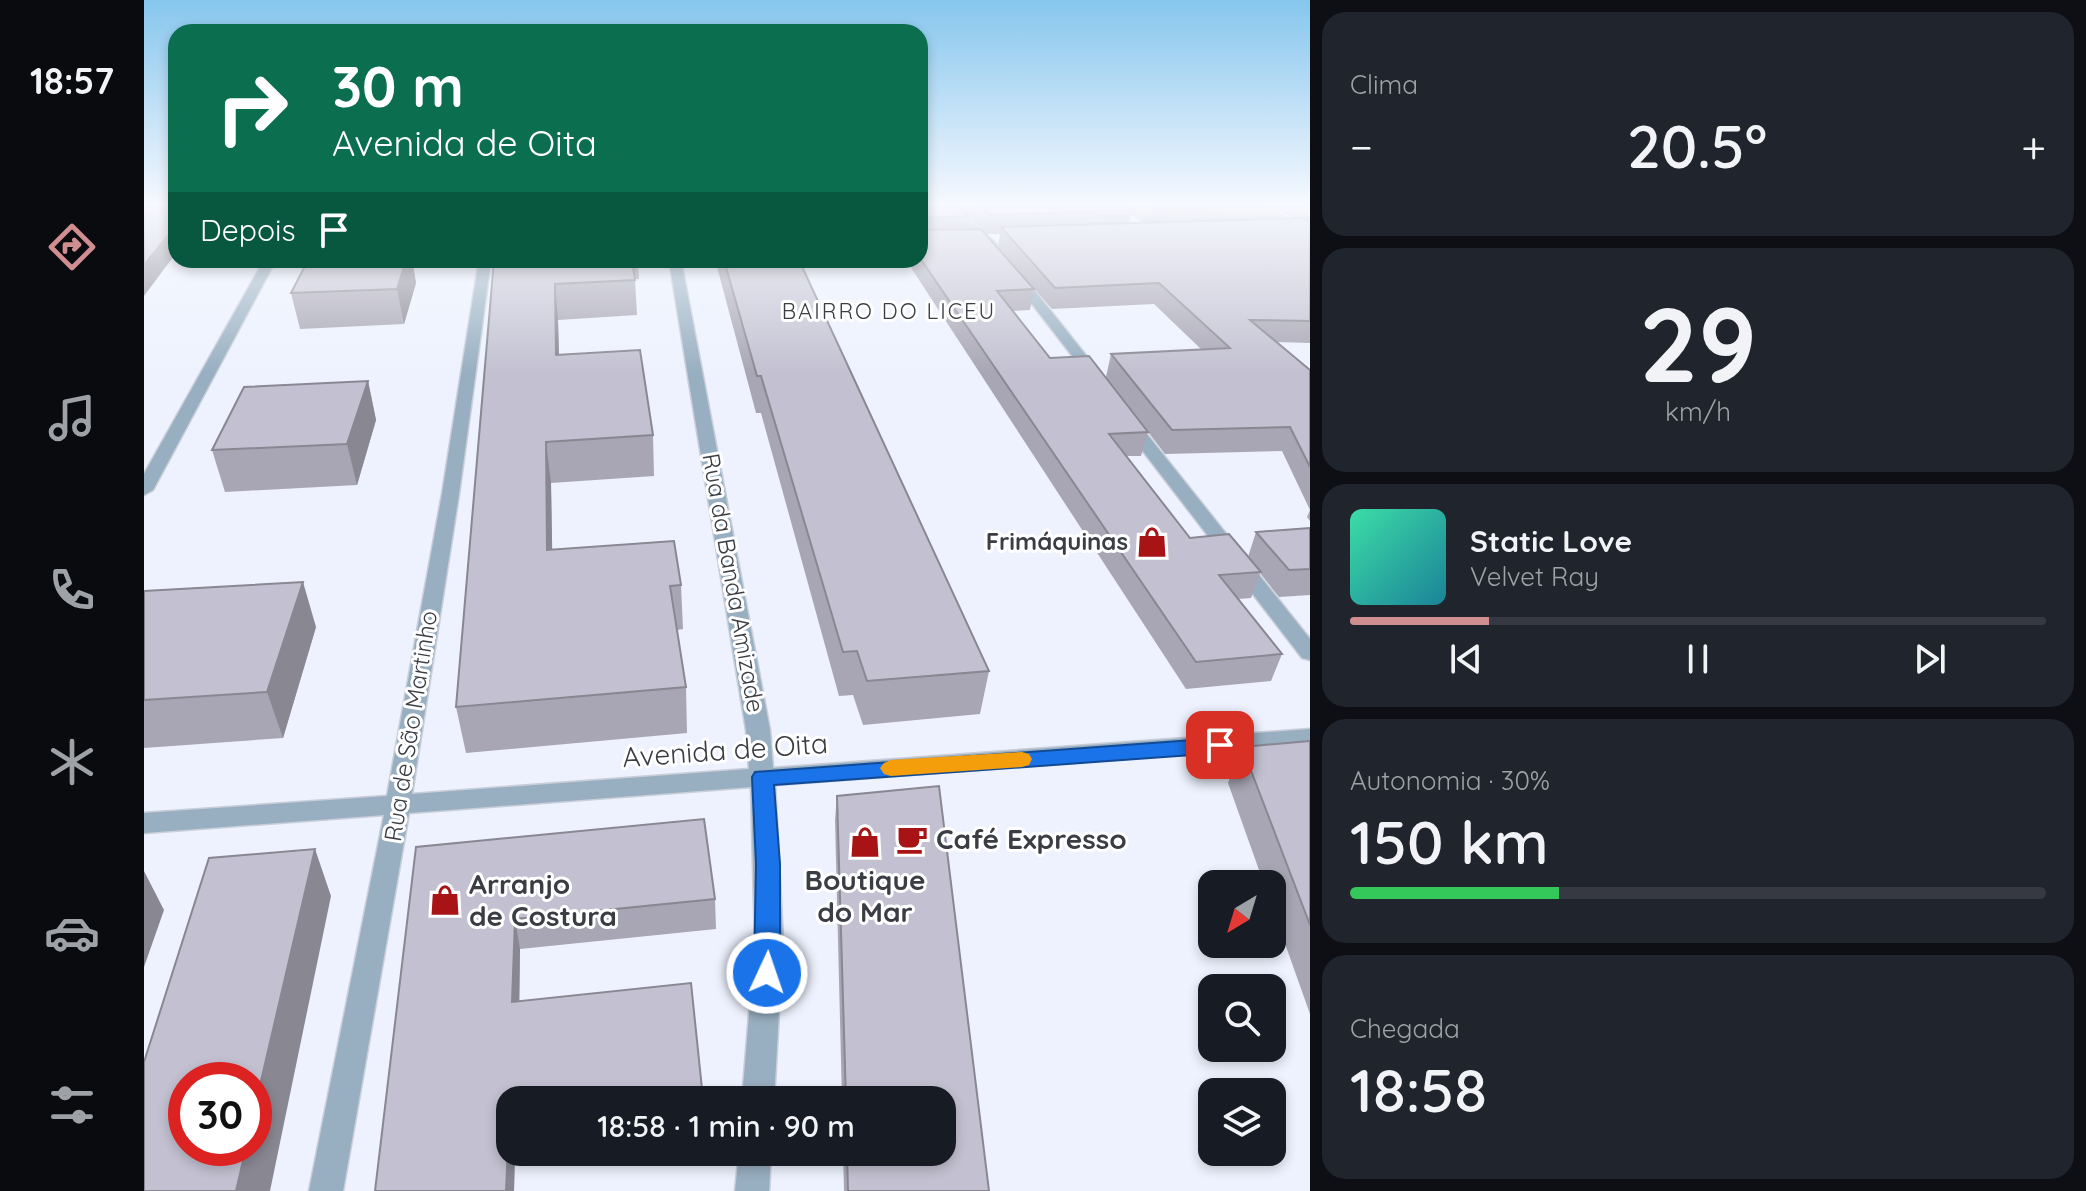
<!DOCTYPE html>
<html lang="pt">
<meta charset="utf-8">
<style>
body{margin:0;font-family:Quicksand,sans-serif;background:#20242c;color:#f1f3f6;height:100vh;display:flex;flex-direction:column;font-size:30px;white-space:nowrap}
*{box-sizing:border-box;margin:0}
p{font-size:26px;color:#9ea1a6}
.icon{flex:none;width:44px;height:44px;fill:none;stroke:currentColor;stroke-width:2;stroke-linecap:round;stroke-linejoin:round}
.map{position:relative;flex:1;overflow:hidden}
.side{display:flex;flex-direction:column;gap:12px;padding:12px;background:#0d0f14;width:776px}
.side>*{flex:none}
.banner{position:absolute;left:24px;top:24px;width:760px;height:244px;border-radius:24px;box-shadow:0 4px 12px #0003;background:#0b6e4f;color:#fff;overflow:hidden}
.needle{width:52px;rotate:218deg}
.controls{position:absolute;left:1054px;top:870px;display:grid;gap:16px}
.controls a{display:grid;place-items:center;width:88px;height:88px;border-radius:16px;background:#171b24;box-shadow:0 4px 12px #0003;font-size:40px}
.speed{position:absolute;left:24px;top:1062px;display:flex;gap:16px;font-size:40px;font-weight:700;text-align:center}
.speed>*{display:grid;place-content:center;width:104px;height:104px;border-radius:50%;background:#171b24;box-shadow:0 4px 12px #0003;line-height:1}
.speed .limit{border:12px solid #d22;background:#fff;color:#111}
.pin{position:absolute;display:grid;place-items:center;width:68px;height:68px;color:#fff;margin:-34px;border-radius:16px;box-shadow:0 4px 12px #0006}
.me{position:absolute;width:88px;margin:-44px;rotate:3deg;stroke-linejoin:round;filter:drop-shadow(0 0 6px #0008)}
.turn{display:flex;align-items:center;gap:28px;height:168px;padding:0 32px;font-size:36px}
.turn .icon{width:104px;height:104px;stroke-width:2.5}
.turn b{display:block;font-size:56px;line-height:68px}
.then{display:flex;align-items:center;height:76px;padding:0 32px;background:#0003;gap:16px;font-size:30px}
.big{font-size:60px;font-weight:600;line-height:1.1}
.side .tile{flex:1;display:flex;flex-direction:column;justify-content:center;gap:12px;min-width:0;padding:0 28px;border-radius:24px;background:#20242c}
.side .dial{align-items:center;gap:0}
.dial b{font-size:104px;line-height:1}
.song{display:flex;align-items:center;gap:24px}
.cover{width:96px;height:96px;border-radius:12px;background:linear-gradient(135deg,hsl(160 70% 55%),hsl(190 70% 35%))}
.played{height:8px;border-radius:4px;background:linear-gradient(90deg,#d08e91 20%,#363941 20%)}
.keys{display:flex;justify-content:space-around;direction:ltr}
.heat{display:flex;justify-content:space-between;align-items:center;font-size:44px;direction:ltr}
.charge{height:12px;border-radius:6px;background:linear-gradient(90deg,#34c759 30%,#363941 0)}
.trip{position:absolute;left:352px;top:1086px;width:460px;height:80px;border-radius:24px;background:#171b24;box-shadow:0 4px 12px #0003;font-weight:600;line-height:80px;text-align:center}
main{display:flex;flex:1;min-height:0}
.dock{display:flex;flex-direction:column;width:144px;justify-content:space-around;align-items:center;background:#090b0e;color:#9ea1a6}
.dock .icon{width:56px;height:56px}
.dock .active{color:#d08e91}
.dock b{font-size:36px;color:#f1f3f6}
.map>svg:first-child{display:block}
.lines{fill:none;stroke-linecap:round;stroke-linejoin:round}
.minor-casing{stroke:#c9ced9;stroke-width:3}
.tertiary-casing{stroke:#c9ced9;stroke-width:3}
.minor{fill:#98afc1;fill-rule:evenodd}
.tertiary{fill:#98afc1;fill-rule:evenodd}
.wall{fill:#a8a6b4;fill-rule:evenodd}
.shaded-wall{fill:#888792}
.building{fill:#c3c1d1;stroke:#888792;stroke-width:2}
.route{fill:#1a73e8;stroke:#114b97;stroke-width:2}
.slow{fill:#f59e0b}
.labels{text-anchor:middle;stroke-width:6;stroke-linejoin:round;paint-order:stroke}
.far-neighbourhood-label{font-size:22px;letter-spacing:2px;fill:#3a3d43;stroke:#fff}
.poi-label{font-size:24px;font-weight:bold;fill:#3a3d43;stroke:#fff;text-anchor:end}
.street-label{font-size:24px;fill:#3a3d43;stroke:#fff}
.near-street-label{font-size:28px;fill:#3a3d43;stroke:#fff}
.near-poi-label{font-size:28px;font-weight:bold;fill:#3a3d43;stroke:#fff;text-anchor:start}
</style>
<main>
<nav class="dock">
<b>18:57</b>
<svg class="icon active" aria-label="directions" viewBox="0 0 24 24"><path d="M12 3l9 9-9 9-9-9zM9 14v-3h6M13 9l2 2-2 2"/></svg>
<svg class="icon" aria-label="music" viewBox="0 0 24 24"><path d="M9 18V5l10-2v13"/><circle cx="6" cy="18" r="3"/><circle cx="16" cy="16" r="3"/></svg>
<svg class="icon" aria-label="phone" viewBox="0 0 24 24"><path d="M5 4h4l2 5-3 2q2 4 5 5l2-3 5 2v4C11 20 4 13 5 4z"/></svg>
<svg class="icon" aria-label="climate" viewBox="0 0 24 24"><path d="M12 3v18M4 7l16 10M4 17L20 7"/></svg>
<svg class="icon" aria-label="car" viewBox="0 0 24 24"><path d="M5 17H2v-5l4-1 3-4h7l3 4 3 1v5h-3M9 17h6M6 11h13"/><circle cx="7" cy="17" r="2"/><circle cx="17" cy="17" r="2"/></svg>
<svg class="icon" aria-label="filters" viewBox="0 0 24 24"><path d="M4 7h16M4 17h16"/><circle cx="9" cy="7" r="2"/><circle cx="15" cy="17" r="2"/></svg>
</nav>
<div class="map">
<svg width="1166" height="1191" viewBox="0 0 1166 1191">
<rect width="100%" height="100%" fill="#edf2fe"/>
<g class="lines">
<defs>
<g id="minor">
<polygon points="799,206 812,206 853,244 853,250 845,250"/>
<polygon points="1108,206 1122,206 1166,231 1166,240"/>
<polygon points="335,260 347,260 315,494 268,794 605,769 602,730 525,260 537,260 626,730 629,768 1166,729 1166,745 631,785 639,941 630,1100 598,1100 611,941 607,787 265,813 199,1191 165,1191 240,815 0,833 0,813 243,796 298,494"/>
<polygon points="868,272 876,272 956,373 956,379 946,379 868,278"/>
<polygon points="984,416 990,418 1166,639 1166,660 1158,658 978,424 976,421"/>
<polygon points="595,1152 627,1152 625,1191 591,1191"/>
</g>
<polygon id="tertiary" points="120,260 132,260 9,490 0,495 0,474"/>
</defs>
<!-- minor casing -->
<use href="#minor" class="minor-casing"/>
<!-- tertiary casing -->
<use href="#tertiary" class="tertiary-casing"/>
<!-- minor -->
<use href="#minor" class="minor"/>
<!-- tertiary -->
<use href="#tertiary" class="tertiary"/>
</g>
<!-- wall -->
<g class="wall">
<polygon points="776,206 825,216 823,229 890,289 886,310 869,311 906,358 1004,432 997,456 983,456 1046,538 1104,557 1112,532 1166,528 1166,595 1135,597 1116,573 1107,598 1094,599 1138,654 1127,681 1042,689 762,260 776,260"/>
<path d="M815,206H1166V343L1133,342L1166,370V521L1163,517L1166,510L1138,451L1021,454L962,377L967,354L1058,350L1010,304L908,309L854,247L856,234H843ZM1136,211L1149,218L1134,219ZM987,214L999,223H985Z"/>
<polygon points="164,260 268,260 272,283 260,324 156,329 147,293"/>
<polygon points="350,260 494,260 495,279 491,279 493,315 414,320 415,355 509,435 510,476 407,483 408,550 537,585 539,629 533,630 542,687 543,733 322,753 312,707"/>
<polygon points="573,260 655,260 845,671 836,714 719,725 709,695 695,696 617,413 612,413 603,379 573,267"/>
<polygon points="224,381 232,420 213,485 81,492 68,450"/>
<polygon points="0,591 172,627 139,738 0,748"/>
<polygon points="1166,741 1166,1014 1128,907 1128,884 1120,884 1084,783 1098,747"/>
<polygon points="693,796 845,1191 700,1191 699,1152 798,1152 798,1100 698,1100 691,820"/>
<polygon points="272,847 571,899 572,929 376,949 375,1002 558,1089 558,1100 366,1100 366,1152 371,1152 370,1191 231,1191"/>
</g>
<!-- shaded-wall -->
<g class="shaded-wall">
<polygon points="32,225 32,253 0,296 0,265"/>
<polygon points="262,260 268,260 272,283 260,324 253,289"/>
<polygon points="411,284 414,320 416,393 412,355"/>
<polygon points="224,381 232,420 213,485 203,444"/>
<polygon points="402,442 407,483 409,594 403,550"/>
<polygon points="159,582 172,627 139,738 123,692"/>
<polygon points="171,849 187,896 126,1191 92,1191 102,1148 110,1148 110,1111"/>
<polygon points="0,871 20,910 0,967"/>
<polygon points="371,919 376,949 375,1032 368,1002"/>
<polygon points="365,1112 366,1117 366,1152 371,1152 370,1191 362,1191"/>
</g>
<!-- building -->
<g class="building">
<polygon points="0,206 32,206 32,225 0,265"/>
<polygon points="776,206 815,206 825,216 776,218"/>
<polygon points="837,206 982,206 988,210 846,215"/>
<polygon points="1006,206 1123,206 1011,210"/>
<polygon points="1158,218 1166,221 1166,321 1106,320 1166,370 1166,467 1146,427 1028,430 967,354 1086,348 1015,283 911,288 857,227"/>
<polygon points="776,228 778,230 837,229 890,289 853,291 906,358 945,356 1004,432 965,434 1046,538 1085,534 1117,572 1075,575 1138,654 1052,662 776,258"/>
<polygon points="164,260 262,260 253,289 147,293"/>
<polygon points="350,260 488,260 491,280 411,284 412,355 496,350 509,435 402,442 403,550 530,541 537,585 526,586 542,687 312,707"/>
<polygon points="580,260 655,260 845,671 723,681 713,651 699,652 617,376 613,376"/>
<polygon points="224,381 203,444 68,450 100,387"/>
<polygon points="1166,528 1166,569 1145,570 1112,532"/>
<polygon points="159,582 123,692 0,700 0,591"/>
<polygon points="1166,741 1166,925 1098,747"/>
<polygon points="795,786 845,1191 704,1191 703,1152 798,1152 798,1100 702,1100 693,796"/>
<polygon points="560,819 571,899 371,919 368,1002 547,983 558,1089 469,1100 366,1100 362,1191 231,1191 272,847"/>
<polygon points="171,849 110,1111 110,1080 42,1080 42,1148 102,1148 92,1191 0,1191 0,1062 65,858"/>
</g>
<!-- sky -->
<linearGradient id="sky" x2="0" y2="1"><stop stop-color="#86c6ed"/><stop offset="0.55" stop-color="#f7f9ff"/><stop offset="1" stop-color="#f7f9ff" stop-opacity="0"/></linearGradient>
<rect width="1166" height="373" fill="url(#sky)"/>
<!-- route -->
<polygon class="route" points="1076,738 1083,740 1086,745 1083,751 1076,753 630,785 636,864 636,973 632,981 623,984 614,981 610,973 612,864 608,777 611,772"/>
<!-- slow -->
<polygon class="slow" points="878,752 885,754 888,759 885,765 878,767 747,776 740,774 736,768 740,763 747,760"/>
<!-- icons -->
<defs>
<symbol id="shop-bare" viewBox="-9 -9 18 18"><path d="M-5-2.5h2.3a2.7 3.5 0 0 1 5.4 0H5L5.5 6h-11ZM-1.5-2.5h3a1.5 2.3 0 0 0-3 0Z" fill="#a81315" stroke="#fff" stroke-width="2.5" paint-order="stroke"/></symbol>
<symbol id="cafe-bare" viewBox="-9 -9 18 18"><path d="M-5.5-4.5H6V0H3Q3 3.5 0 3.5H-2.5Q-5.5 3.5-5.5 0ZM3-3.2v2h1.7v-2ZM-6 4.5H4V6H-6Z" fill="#a81315" stroke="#fff" stroke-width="2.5" paint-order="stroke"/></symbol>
</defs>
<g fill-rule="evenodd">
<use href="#shop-bare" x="986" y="520" width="44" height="44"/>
<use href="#cafe-bare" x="746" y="817" width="44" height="44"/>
<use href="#shop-bare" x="699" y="820" width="44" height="44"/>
<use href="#shop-bare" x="279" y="878" width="44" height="44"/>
</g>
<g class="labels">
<!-- far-neighbourhood labels -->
<g class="far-neighbourhood-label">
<text x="745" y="319">BAIRRO DO LICEU</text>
</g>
<!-- poi labels -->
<g class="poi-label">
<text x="984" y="550">Frimáquinas</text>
</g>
<!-- street labels -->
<g class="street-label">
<text transform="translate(589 583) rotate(80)" y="8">Rua da Banda Amizade</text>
<text transform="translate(267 726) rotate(-81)" y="8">Rua de São Martinho</text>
</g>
<!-- near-street labels -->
<g class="near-street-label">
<text transform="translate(581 750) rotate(-4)" y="10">Avenida de Oita</text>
</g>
<!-- near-poi labels -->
<g class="near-poi-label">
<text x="792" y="849">Café Expresso</text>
<text x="721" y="890" text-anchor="middle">Boutique<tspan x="721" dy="32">do Mar</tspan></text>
<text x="325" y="894">Arranjo<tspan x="325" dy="32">de Costura</tspan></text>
</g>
</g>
</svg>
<div class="controls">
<a><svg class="needle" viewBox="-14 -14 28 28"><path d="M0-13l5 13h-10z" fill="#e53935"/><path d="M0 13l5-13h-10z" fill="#9ea1a6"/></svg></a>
<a><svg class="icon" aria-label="search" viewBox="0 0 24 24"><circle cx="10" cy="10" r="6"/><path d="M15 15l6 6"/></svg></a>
<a><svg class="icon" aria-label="layers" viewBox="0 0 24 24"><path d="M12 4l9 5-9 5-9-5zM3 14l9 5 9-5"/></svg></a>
</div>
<div class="speed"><div class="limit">30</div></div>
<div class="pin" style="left:1076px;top:745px;background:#d93025"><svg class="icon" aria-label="arrive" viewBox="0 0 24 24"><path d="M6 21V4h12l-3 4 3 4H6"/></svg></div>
<svg class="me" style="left:623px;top:973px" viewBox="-20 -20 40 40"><circle r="17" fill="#1a73e8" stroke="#fff" stroke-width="3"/><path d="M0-11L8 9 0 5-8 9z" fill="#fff"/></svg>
<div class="trip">18:58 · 1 min · 90 m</div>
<div class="banner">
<div class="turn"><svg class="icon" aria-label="right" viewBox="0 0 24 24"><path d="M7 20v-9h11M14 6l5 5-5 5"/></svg><div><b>30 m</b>Avenida de Oita</div></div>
<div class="then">Depois<svg class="icon" aria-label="arrive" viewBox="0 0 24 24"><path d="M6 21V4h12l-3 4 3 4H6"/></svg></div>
</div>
</div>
<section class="side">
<div class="tile"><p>Clima</p>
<div class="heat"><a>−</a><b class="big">20.5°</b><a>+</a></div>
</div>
<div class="tile dial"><b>29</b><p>km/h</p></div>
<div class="tile">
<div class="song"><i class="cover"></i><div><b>Static Love</b><p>Velvet Ray</p></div></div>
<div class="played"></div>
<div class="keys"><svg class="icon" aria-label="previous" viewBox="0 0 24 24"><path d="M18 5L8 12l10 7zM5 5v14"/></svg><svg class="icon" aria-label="pause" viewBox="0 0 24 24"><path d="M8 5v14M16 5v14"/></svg><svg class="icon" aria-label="next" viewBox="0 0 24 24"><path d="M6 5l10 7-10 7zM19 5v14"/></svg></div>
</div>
<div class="tile"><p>Autonomia · 30%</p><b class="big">150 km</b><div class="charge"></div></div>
<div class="tile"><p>Chegada</p><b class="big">18:58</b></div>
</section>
</main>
